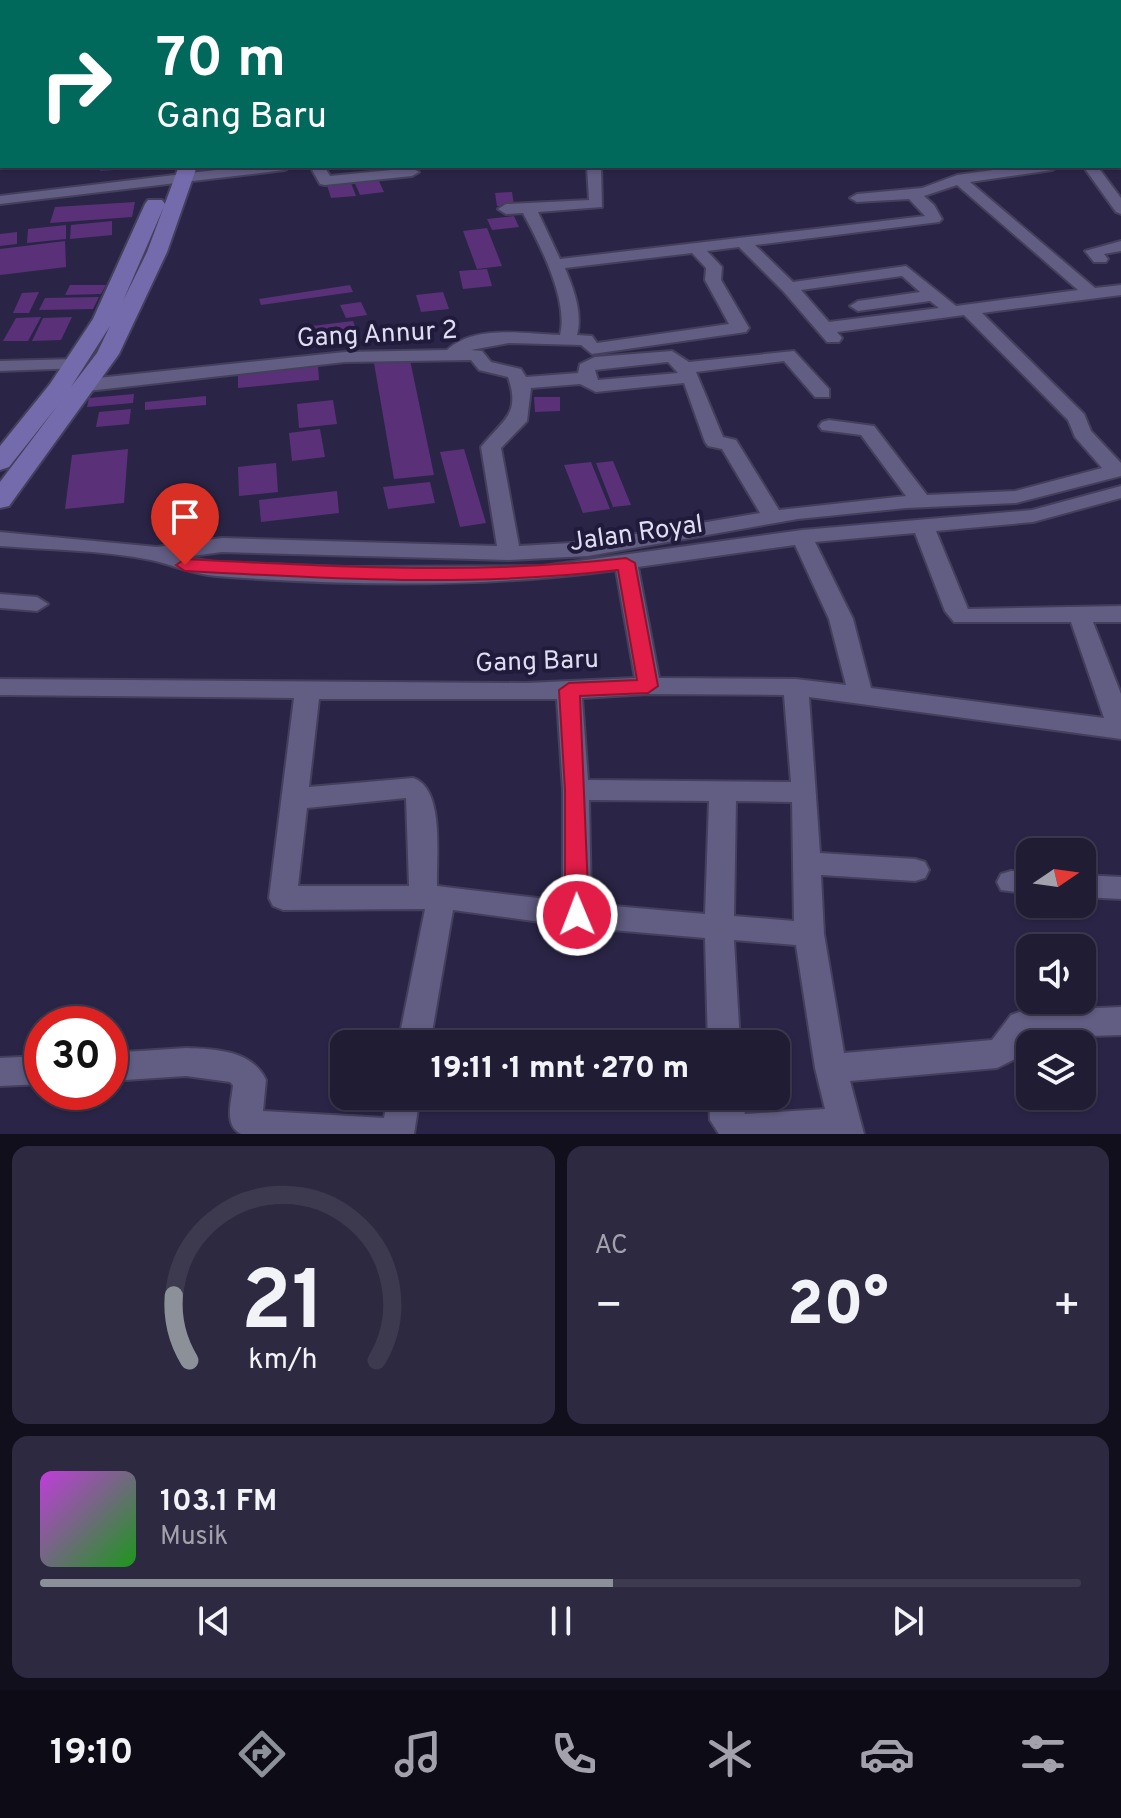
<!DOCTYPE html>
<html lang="id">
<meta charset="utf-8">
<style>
body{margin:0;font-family:Overpass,sans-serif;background:#2d2940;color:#f1f3f6;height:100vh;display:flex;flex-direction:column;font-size:30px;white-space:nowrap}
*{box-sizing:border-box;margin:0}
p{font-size:26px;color:#a2a1ac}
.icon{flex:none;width:44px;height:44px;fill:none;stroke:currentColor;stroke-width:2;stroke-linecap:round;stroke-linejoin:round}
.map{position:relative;height:1134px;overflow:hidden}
.details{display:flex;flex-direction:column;gap:12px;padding:12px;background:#120f1d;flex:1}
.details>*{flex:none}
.hud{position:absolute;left:0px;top:0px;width:1122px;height:168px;box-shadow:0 2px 6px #0004,0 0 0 2px #3d3a4f;background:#00695c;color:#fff;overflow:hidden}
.needle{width:52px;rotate:77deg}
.fabs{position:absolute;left:1016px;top:838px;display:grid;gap:16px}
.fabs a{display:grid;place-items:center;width:80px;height:80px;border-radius:16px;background:#201c34;box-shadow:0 2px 6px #0004,0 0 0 2px #3d3a4f;font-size:40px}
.speed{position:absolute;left:24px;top:1006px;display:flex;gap:16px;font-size:40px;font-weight:700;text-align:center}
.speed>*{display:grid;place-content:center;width:104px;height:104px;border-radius:50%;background:#201c34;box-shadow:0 2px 6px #0004,0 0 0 2px #3d3a4f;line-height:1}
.speed .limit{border:12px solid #d22;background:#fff;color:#111}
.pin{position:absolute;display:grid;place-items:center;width:68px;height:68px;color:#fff;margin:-82px -34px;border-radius:50% 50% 50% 0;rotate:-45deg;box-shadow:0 0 8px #0007}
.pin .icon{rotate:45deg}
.me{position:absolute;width:88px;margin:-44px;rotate:359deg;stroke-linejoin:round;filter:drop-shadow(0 0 6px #0008)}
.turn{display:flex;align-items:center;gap:28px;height:168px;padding:0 24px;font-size:36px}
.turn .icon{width:104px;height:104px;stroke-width:2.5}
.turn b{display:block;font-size:56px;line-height:68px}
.big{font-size:60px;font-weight:800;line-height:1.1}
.details .widget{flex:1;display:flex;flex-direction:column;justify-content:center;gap:12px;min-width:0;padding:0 28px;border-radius:16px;background:#2d2940}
.details .dial{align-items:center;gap:0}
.dial svg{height:208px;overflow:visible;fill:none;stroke:#3d3a4f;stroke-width:7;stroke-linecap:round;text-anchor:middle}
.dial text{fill:#f1f3f6;stroke:none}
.song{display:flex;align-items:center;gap:24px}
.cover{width:96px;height:96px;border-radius:12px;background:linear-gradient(135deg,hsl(290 70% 55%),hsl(120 70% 35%))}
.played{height:8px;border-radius:4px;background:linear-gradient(90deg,#8c9099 55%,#3d3a4f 55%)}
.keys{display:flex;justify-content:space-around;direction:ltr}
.heat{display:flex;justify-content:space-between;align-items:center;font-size:44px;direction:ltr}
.details .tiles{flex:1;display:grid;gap:12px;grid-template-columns:1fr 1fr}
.widget:last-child{grid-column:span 2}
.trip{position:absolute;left:330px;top:1030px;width:460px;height:80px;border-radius:16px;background:#201c34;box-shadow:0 2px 6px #0004,0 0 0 2px #3d3a4f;font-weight:800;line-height:80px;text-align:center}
.tabs{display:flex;height:128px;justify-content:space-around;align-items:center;background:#0d0b15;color:#a2a1ac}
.tabs .icon{width:56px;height:56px}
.tabs .on{color:#8c9099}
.tabs b{font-size:36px;color:#f1f3f6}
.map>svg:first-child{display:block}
.building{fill:#5a3178}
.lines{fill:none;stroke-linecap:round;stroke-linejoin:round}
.minor-casing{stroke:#443f5b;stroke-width:4}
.major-casing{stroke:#443f5b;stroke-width:4}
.minor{fill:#615d83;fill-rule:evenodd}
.major{fill:#746bac;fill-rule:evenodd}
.route{fill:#e11d48;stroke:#92132f;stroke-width:2}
.labels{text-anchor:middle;stroke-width:8;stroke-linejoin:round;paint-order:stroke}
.street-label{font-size:26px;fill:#deddf2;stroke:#211b3b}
</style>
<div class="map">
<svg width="1121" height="1134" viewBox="0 0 1121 1134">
<rect width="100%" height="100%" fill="#2a2546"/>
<!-- building -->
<g class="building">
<polygon points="101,166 145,166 145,168 100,171"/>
<polygon points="377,177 384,192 360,195 353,179"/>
<polygon points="350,180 356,196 331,198 326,182"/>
<polygon points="512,192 514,205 497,206 495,193"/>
<polygon points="135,202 132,217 50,223 55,207"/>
<polygon points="514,216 519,227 492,230 487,219"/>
<polygon points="112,221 112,235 70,239 71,225"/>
<polygon points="66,225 66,239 27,243 28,229"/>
<polygon points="487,228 502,266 477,269 463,231"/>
<polygon points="17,232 17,244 0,246 0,234"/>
<polygon points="65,241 66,267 0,275 0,249"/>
<polygon points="487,269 492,286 463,289 459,271"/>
<polygon points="70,285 106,285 101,294 65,295"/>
<polygon points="350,285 353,292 261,305 259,299"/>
<polygon points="39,292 29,313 13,313 22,293"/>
<polygon points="443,292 449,309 421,312 416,295"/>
<polygon points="99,297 93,309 39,310 45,298"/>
<polygon points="361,302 367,315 346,318 340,305"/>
<polygon points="41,317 28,341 3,341 16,318"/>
<polygon points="72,317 61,340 32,341 43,318"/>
<polygon points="353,321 356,329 315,334 312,326"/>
<polygon points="410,360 434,475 394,479 374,363"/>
<polygon points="318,365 319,380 238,388 238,372"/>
<polygon points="134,394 133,403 87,407 89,398"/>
<polygon points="206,396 206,405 145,410 145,402"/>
<polygon points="534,397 560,397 560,411 535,412"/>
<polygon points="333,400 337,424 299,428 297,404"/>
<polygon points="131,409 129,424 96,427 99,412"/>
<polygon points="320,429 325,457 292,461 289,433"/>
<polygon points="128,449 124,503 65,509 72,455"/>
<polygon points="464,449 486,523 460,527 440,452"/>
<polygon points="613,461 631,505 613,507 596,463"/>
<polygon points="591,462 610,509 583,513 564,465"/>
<polygon points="276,463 278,492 239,496 238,467"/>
<polygon points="430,482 435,503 388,509 383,487"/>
<polygon points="337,491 339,513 261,522 259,500"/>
</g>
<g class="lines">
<defs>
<g id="minor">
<polygon points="16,0 31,0 14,2"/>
<polygon points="91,0 143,0 89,2"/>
<polygon points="155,0 168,0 170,2 157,2"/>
<polygon points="311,0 359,0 309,2"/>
<polygon points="444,0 456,0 458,2 446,2"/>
<polygon points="620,0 632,0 634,2 622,2"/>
<polygon points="929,0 944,0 927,2"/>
<polygon points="951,0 968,0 970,2 953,2"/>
<polygon points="1090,0 1107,0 1109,2 1092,2"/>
<polygon points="1115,0 1121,0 1121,5 1113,2"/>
<rect x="1120" y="15" width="1" height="6"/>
<rect x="0" y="41" width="2" height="8"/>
<polygon points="1121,63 1121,71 1120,72 1120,64"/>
<rect x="1120" y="97" width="1" height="9"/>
<rect x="1120" y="131" width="1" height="9"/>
<polygon points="249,166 292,166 285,170 0,204 0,196"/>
<polygon points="310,166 324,166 330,176 412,168 419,172 412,176 325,185 320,184"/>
<path d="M587,166H601L602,207L538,212L560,259L925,216L909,199L857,202L850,198L857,194L922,188L957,175L1021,166H1059L1052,170L970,182L1095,288L1121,285V295L982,313L1084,414L1091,431L1121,463V476L1016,503L906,508L798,519L588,556L509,560L222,552L184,557L214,562L346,567L543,566L802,530L1032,510L1121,486V498L1033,522L936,531L968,609L1121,606V622H1093L1121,694V739L809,697L820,853L915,859L925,862L929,870L925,878L915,881L821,875L824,934L844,1053L992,1040L1011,1015L1022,1011L1121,1007V1035L1029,1038L1019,1057L997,1068L850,1081L864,1134H719L710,1120L709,1096H741L745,1114L825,1109L815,1068L796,945L734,940L740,1044H708L705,938L577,927L453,910L430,1044H398L425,909L283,910L273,906L269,898L294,698L0,695V679L526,683L635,678L616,570C486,588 347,586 216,576C192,574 173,565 151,560C103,550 49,550 0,546V532L157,547L222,538L497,546L481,447C503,419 521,415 508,377L479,370L471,360L345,362L88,391L79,385L88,379L345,352L447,350C475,324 525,334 560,335C569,300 539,243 523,213L506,214L498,209L506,204L589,200ZM957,185L1078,290L956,306L906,266L793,282L755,245L939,222L942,219L934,205L924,196ZM739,247L783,291L827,342H839L842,338L837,332L964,315L1068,420L1075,437L1102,468L1015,491L927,495L874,426L829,420L822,422L819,426L822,430L861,435L906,496L779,510L736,440L723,437L696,372L784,361L815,397H829V389L794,351L689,362L672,351L595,357L580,364L578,373L526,377L521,369L491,362L482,351L471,350L509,343L581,345L592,354L746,332L749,328L721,280L722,267L707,251ZM692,253L706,268L705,280L729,324L597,343L592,336L577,335C583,312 573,288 565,268ZM902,276L920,292L858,301L850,306L858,311L930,301L939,308L829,322L801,290ZM668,362L678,373L598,380L595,370ZM684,383L705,442L708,446L722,449L760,513L588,542L519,546L501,448L527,421L531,388L580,384L596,392ZM915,533L945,611L954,622H1071L1104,718L871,688L853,619L815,542ZM795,545L829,619L846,685L796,679L659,678L638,567ZM648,694L784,695L791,782L588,780L582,698ZM319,699H557L563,790V901L437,886C436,857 445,788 413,778L309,787ZM406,798L409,886H298L307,808ZM589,800L709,801L705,914L591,904ZM736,801L792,802L794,921L734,916Z"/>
<polygon points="1083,166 1097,166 1121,198 1121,214 1116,212"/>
<polygon points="1121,241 1121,251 1104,254 1108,259 1106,262 1094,262 1085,251"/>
<polygon points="76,359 85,364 82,368 0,371 0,361"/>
<polygon points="0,594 37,597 48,604 37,611 0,608"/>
<polygon points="1011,871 1030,872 1030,894 1001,890 997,882 1001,874"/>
<polygon points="1082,875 1121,877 1121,899 1082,897"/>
<path d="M186,1048C215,1049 252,1050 266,1080L263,1111L384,1118L388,1096H420L414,1134H241C223,1125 232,1101 233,1085L230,1082L186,1076L110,1081V1053Z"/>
<polygon points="42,1056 42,1084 0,1086 0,1058"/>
</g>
<g id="major">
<rect x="238" y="0" width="14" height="2"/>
<path d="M179,166H197L167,252L119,354L9,506L0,508V482L58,405L9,467L0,470V446L50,384L93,319L145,204L148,200H162L165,204L123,301L147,252ZM110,326L97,353L71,387Z"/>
</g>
</defs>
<!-- minor casing -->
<use href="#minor" class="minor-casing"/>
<!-- major casing -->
<use href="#major" class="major-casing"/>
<!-- minor -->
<use href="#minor" class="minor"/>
<!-- major -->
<use href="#major" class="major"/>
</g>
<!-- route -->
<path class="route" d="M626,558L635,563L658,686L648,693L580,696L589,915L585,921L577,924L568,921L565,915V790L559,690L569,683L637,680L618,570C474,587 330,579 185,571L176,565L185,559C332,567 479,575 626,558Z"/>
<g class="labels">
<!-- street labels -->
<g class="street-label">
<text transform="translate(377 333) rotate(-3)" y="9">Gang Annur 2</text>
<text transform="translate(636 532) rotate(-8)" y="9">Jalan Royal</text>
<text transform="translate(537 660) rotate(-2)" y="9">Gang Baru</text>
</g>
</g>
</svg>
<div class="fabs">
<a><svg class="needle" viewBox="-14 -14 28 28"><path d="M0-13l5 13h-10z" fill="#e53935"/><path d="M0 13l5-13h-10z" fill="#a2a1ac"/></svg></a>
<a><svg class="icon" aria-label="sound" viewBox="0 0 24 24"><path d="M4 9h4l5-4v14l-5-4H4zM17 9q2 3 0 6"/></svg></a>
<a><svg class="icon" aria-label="layers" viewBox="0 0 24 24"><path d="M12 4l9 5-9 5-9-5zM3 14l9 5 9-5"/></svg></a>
</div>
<div class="speed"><div class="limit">30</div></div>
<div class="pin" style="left:185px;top:565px;background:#d93025"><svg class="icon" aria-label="arrive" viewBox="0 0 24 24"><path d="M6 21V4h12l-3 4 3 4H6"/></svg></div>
<svg class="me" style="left:577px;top:915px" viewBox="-20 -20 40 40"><circle r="17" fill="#e11d48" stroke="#fff" stroke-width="3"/><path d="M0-11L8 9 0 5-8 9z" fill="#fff"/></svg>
<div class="trip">19:11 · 1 mnt · 270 m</div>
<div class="hud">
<div class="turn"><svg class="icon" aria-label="right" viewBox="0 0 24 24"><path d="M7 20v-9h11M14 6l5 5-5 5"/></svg><div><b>70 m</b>Gang Baru</div></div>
</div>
</div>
<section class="details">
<div class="tiles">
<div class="widget dial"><svg viewBox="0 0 100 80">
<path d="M14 69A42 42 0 1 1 86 69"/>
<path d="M14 69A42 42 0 0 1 8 44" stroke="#8c9099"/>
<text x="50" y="56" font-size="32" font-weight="700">21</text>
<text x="50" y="72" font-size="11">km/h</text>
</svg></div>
<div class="widget"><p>AC</p>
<div class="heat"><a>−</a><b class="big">20°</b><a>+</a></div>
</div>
<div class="widget">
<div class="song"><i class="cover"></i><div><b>103.1 FM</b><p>Musik</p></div></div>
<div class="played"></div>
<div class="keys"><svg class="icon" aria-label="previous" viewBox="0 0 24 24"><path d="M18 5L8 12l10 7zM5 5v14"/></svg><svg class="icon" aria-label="pause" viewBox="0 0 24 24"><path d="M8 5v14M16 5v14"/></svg><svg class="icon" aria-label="next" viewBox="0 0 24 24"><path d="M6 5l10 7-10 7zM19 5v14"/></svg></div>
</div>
</div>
</section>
<nav class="tabs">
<b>19:10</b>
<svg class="icon on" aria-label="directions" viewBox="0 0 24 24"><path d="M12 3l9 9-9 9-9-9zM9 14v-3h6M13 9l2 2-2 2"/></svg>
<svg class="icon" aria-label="music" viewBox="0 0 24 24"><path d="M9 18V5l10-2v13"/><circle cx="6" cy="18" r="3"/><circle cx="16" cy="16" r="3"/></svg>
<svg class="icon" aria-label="phone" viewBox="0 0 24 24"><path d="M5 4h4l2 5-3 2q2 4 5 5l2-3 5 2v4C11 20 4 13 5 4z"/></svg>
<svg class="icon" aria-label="climate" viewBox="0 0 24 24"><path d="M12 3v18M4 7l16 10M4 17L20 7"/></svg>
<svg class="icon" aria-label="car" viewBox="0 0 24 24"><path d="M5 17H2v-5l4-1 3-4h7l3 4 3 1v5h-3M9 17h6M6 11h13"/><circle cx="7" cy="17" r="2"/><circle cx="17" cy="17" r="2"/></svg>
<svg class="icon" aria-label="filters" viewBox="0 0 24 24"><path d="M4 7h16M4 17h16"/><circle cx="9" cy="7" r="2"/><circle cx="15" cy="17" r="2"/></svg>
</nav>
